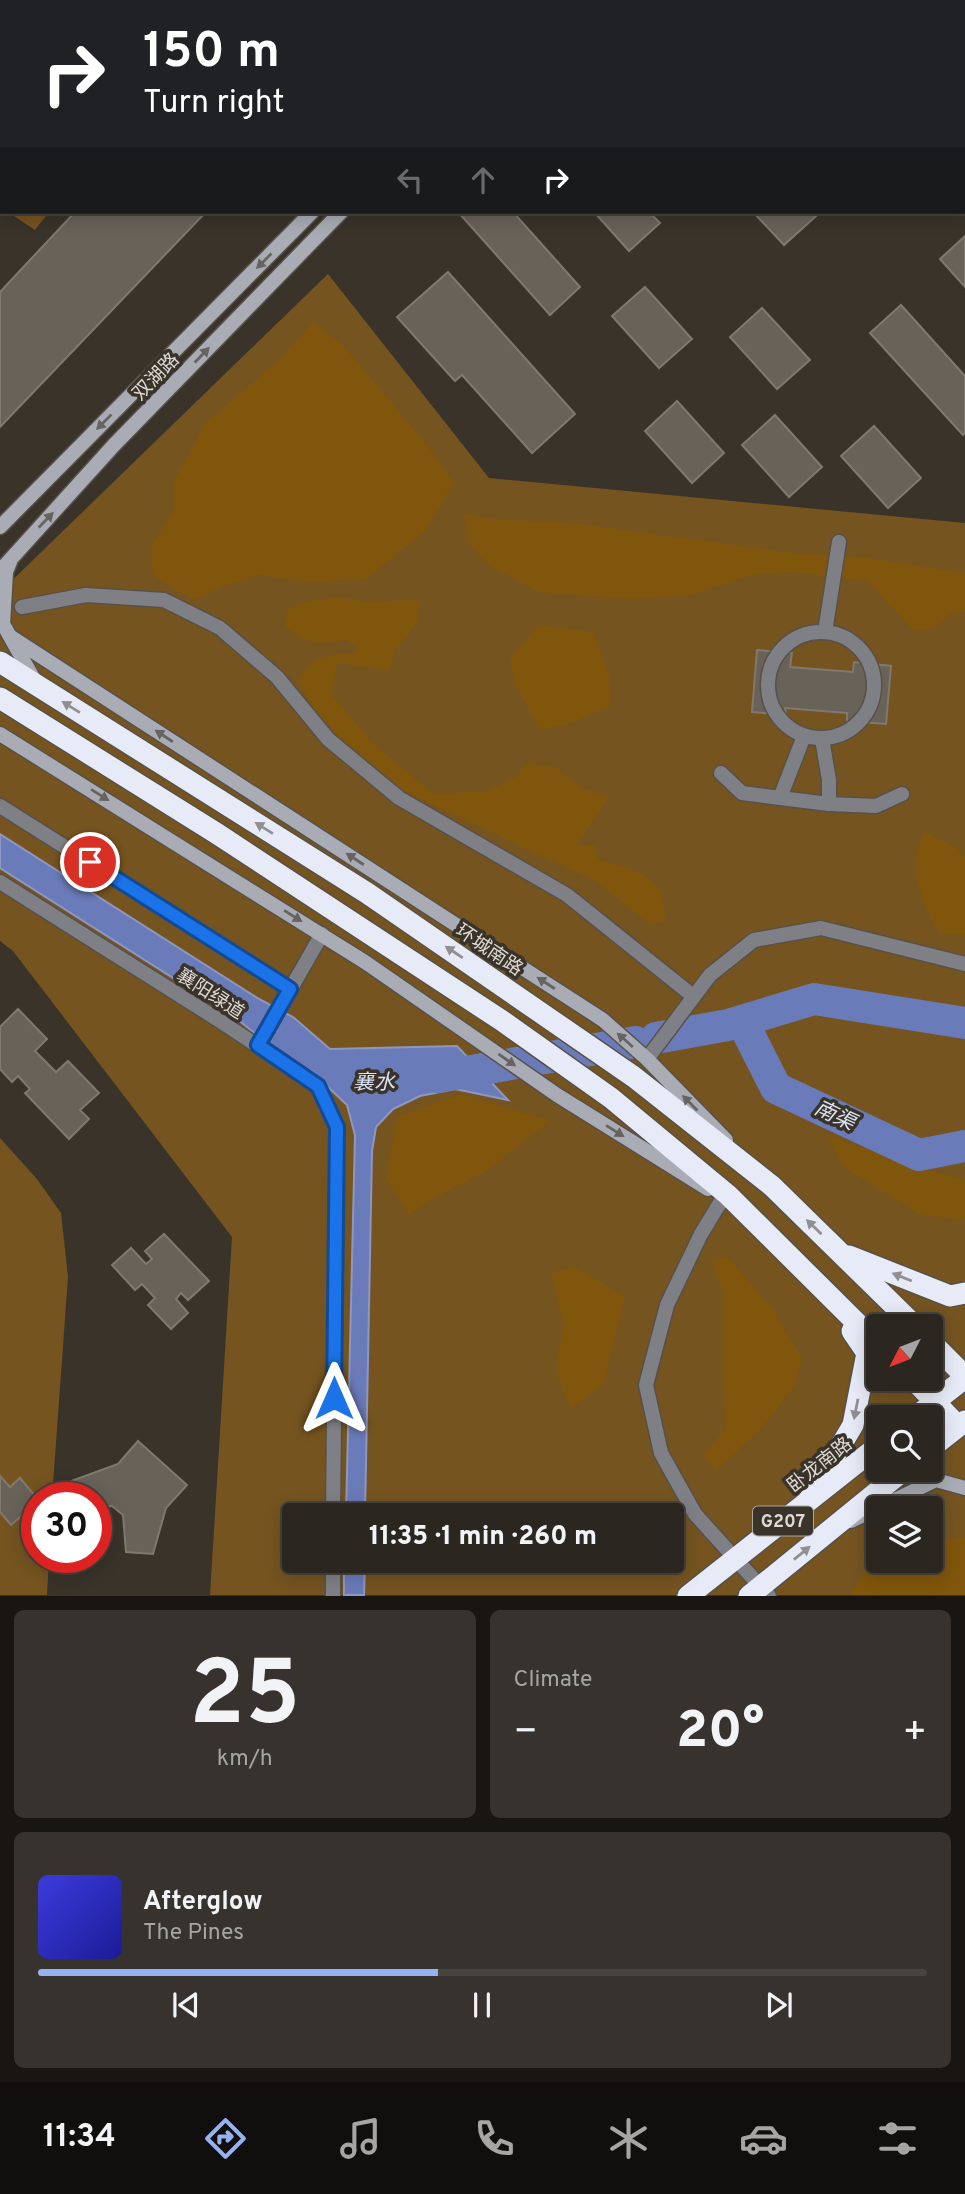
<!DOCTYPE html>
<meta charset="utf-8">
<style>
body{margin:0;font-family:Overpass,"Noto Sans SC",sans-serif;background:#37322d;color:#f1f3f6;height:100vh;display:flex;flex-direction:column;font-size:26px;white-space:nowrap}
*{box-sizing:border-box;margin:0}
p{font-size:23px;color:#a6a5a5}
.icon{flex:none;width:38px;height:38px;fill:none;stroke:currentColor;stroke-width:2;stroke-linecap:round;stroke-linejoin:round}
.map{position:relative;height:1596px;overflow:hidden}
.panel{display:flex;flex-direction:column;gap:14px;padding:14px;background:#181512;flex:1}
.panel>*{flex:none}
.banner{position:absolute;left:0px;top:0px;width:966px;height:214px;box-shadow:0 4px 18px #0003,0 0 0 2px #47433e;background:#202124;color:#fff;overflow:hidden}
.needle{width:46px;rotate:228deg}
.fabs{position:absolute;left:866px;top:1314px;display:grid;gap:14px}
.fabs a{display:grid;place-items:center;width:77px;height:77px;border-radius:7px;background:#2b2620;box-shadow:0 4px 18px #0003,0 0 0 2px #47433e;font-size:35px}
.speed{position:absolute;left:21px;top:1482px;display:flex;gap:14px;font-size:35px;font-weight:700;text-align:center}
.speed>*{display:grid;place-content:center;width:91px;height:91px;border-radius:50%;background:#2b2620;box-shadow:0 4px 18px #0003,0 0 0 2px #47433e;line-height:1}
.speed .limit{border:10px solid #d22;background:#fff;color:#111}
.pin{position:absolute;display:grid;place-items:center;width:60px;height:60px;color:#fff;margin:-30px;border:4px solid #fff;border-radius:50%;box-shadow:0 2px 7px #0007}
.me{position:absolute;width:77px;margin:-38px;rotate:0deg;stroke-linejoin:round;filter:drop-shadow(0 0 5px #0008)}
.turn{display:flex;align-items:center;gap:24px;height:147px;padding:0 28px;font-size:32px}
.turn .icon{width:91px;height:91px;stroke-width:2.5}
.turn b{display:block;font-size:49px;line-height:60px}
.lanes{display:flex;align-items:center;height:66px;padding:0 28px;background:#0003;justify-content:center;gap:35px;direction:ltr}
.lanes .off{opacity:.35}
.big{font-size:52px;font-weight:800;line-height:1.1}
.panel .card{flex:1;display:flex;flex-direction:column;justify-content:center;gap:10px;min-width:0;padding:0 24px;border-radius:10px;background:#37322d}
.panel .dial{align-items:center;gap:0}
.dial b{font-size:91px;line-height:1}
.song{display:flex;align-items:center;gap:21px}
.cover{width:84px;height:84px;border-radius:10px;background:linear-gradient(135deg,hsl(240 70% 55%),hsl(240 70% 35%))}
.played{height:7px;border-radius:4px;background:linear-gradient(90deg,#95b2f1 45%,#47433e 45%)}
.keys{display:flex;justify-content:space-around;direction:ltr}
.heat{display:flex;justify-content:space-between;align-items:center;font-size:38px;direction:ltr}
.panel .tiles{flex:1;display:grid;gap:14px;grid-template-columns:1fr 1fr}
.card:last-child{grid-column:span 2}
.trip{position:absolute;left:282px;top:1503px;width:402px;height:70px;border-radius:7px;background:#2b2620;box-shadow:0 4px 18px #0003,0 0 0 2px #47433e;font-weight:800;line-height:70px;text-align:center}
.tabs{display:flex;height:112px;justify-content:space-around;align-items:center;background:#110f0d;color:#a6a5a5}
.tabs .icon{width:49px;height:49px}
.tabs .active{color:#95b2f1}
.tabs b{font-size:32px;color:#f1f3f6}
.map>svg:first-child{display:block}
.green{fill:#755420;fill-rule:evenodd}
.forest{fill:#80560c}
.water{fill:#6a7bb9;stroke:#8d97c1;stroke-width:2}
.lines{fill:none;stroke-linecap:round;stroke-linejoin:round}
.river{stroke:#6a7bb9;stroke-width:32}
.building{fill:#696258;stroke:#80796f;stroke-width:2}
.street-casing{stroke:#575149;stroke-width:17}
.secondary-casing{stroke:#575149;stroke-width:17}
.highway-casing{stroke:#575149;stroke-width:24}
.street{stroke:#7f8086;stroke-width:14}
.secondary{stroke:#a9acb4;stroke-width:14}
.highway{stroke:#e7ebf8;stroke-width:21}
.oneway{fill:#666361}
.oneway2{fill:#908f91}
.route-casing{stroke:#114b97;stroke-width:18}
.route{stroke:#1a73e8;stroke-width:12}
.labels{text-anchor:middle;stroke-width:7;stroke-linejoin:round;paint-order:stroke}
.shield{fill:#39332a;stroke:#aca7a1;stroke-width:2}
.shield-label{font-size:18px;font-weight:bold;fill:#ded9d4}
.street-label{font-size:19px;fill:#ded9d4;stroke:#39332a}
.water-label{font-size:21px;font-style:italic;fill:#dce2f5;stroke:#39332a}
</style>
<div class="map">
<svg width="965" height="1596" viewBox="0 0 965 1596">
<rect width="100%" height="100%" fill="#39332a"/>
<!-- green -->
<g class="green">
<polygon points="8,212 49,212 35,230"/>
<path d="M328,274L489,478L965,523V1595H210L232,1237L13,951L0,941V592ZM878,1326H931V1379H878ZM878,1418H931V1470H878ZM878,1508H931V1561H878ZM294,1516H672V1561H294Z"/>
<polygon points="0,1138 37,1179 61,1213 68,1277 52,1498 37,1498 37,1558 49,1558 47,1595 0,1595"/>
</g>
<!-- forest -->
<g class="forest">
<polygon points="313,322 344,346 423,440 454,482 426,530 367,579 309,582 258,575 227,585 194,600 153,576 151,547 174,509 174,481 206,422 278,361"/>
<polygon points="464,514 494,519 574,523 794,553 869,558 965,573 965,612 951,613 933,629 912,629 868,581 790,572 752,575 691,595 632,599 539,592 490,566 468,543"/>
<path d="M338,597L368,602L420,599L417,623L395,651L389,670L337,663L332,695L375,745L434,794L487,791L516,777L526,763L557,768L581,788L609,797L576,846L595,845L598,860C637,868 665,876 666,921L650,924L595,881L399,789L350,750L317,712L298,682C305,665 318,656 338,654C347,653 351,656 359,650L347,640C319,645 309,644 285,627L287,610L308,601Z"/>
<polygon points="539,625 593,632 610,677 611,705 567,725 540,730 515,685 510,658"/>
<path d="M924,832L957,848L965,858V935L939,934C921,899 907,870 924,832Z"/>
<polygon points="460,1094 551,1121 486,1171 433,1199 409,1215 386,1178 397,1116"/>
<polygon points="827,1135 920,1169 965,1180 965,1220 921,1215 842,1166"/>
<polygon points="728,1257 772,1308 802,1358 795,1386 759,1431 716,1470 703,1456 726,1427 723,1362 724,1296 711,1260"/>
<polygon points="576,1267 625,1297 604,1383 571,1408 557,1376 557,1357 564,1324 551,1273"/>
<path d="M965,1537V1595H849C879,1553 883,1561 931,1561V1541Z"/>
</g>
<!-- water -->
<g class="water">
<polygon points="0,834 259,999 293,1017 330,1049 457,1046 508,1100 455,1089 420,1096 393,1109 376,1127 372,1151 365,1515 346,1515 355,1135 347,1105 311,1071 271,1047 236,1018 0,868"/>
<polygon points="344,1561 365,1561 364,1595 344,1595"/>
</g>
<g class="lines">
<!-- river -->
<g class="river">
<polyline points="742,1021 776,1088 919,1155 965,1146"/>
<polyline points="656,1038 728,1025 814,999 965,1023"/>
<polyline points="437,1077 636,1042"/>
</g>
</g>
<!-- building -->
<g class="building">
<polygon points="195,0 270,0 268,2"/>
<polygon points="709,0 764,0 766,2 710,2"/>
<polygon points="75,212 206,212 0,427 0,292"/>
<polygon points="458,212 513,212 580,287 550,315"/>
<polygon points="594,212 649,212 660,223 629,251"/>
<polygon points="753,212 813,212 816,216 784,245"/>
<polygon points="965,236 965,287 940,259"/>
<polygon points="448,272 575,414 532,453 462,375 455,381 397,317"/>
<polygon points="645,287 692,339 659,368 612,316"/>
<polygon points="901,305 965,376 965,433 963,435 870,333"/>
<polygon points="762,308 810,360 777,389 730,337"/>
<polygon points="677,401 724,453 692,483 645,431"/>
<polygon points="775,415 822,467 789,497 742,445"/>
<polygon points="874,426 921,478 888,508 841,456"/>
<polygon points="757,650 792,653 790,667 853,672 854,662 891,666 886,724 847,721 847,713 785,708 786,715 752,712"/>
<polygon points="18,1009 47,1039 35,1051 56,1072 68,1061 99,1093 80,1110 89,1119 69,1139 25,1093 30,1089 18,1076 12,1082 0,1069 0,1027"/>
<polygon points="164,1234 209,1281 188,1300 181,1293 176,1299 188,1313 171,1329 148,1305 155,1298 142,1284 135,1290 112,1265 131,1248 146,1264 152,1259 145,1251"/>
<polygon points="138,1441 187,1485 166,1508 153,1554 126,1552 123,1515 112,1506 96,1508 96,1498 76,1498 71,1481 118,1464"/>
<polygon points="0,1476 10,1487 20,1478 37,1498 37,1502 11,1525 0,1512"/>
</g>
<g class="lines">
<defs>
<g id="street">
<polyline points="22,607 86,595 164,600 220,628 277,677 328,739 399,798 567,895 693,996"/>
<polyline points="825,632 839,542"/>
<circle cx="821" cy="685" r="53"/>
<polyline points="822,739 829,780 829,804 876,806 902,794"/>
<polyline points="721,773 742,793 780,798 804,736"/>
<polyline points="780,798 829,804"/>
<polyline points="0,806 290,989"/>
<polyline points="0,882 217,1019 318,1086 337,1127 333,1516"/>
<polyline points="258,1046 322,934"/>
<polyline points="647,1059 710,975 754,940 821,928 965,964"/>
<polyline points="723,1198 701,1234 667,1305 646,1385 661,1453 695,1514 769,1596"/>
<polyline points="333,1596 333,1561"/>
</g>
<g id="secondary">
<polyline points="515,2 517,0"/>
<polyline points="545,2 547,0"/>
<polyline points="0,527 312,212"/>
<polyline points="10,562 6,572 3,624 36,683"/>
<polyline points="0,571 114,445 341,212"/>
<polyline points="11,637 603,1020 647,1059 726,1140"/>
<polyline points="0,734 365,962 557,1095 708,1189"/>
<polyline points="851,1521 936,1480 965,1488"/>
</g>
<g id="highway">
<polyline points="0,662 367,893 634,1077 772,1186 915,1326"/>
<polyline points="0,698 216,833 501,1020 611,1098 728,1195 878,1344"/>
<polyline points="849,1256 950,1296 965,1293"/>
<polyline points="931,1342 965,1376"/>
<polyline points="913,1379 958,1426"/>
<polyline points="914,1418 965,1378"/>
<polyline points="931,1448 965,1421"/>
<polyline points="808,1501 853,1425 867,1353 852,1331"/>
<polyline points="688,1596 878,1446"/>
<polyline points="749,1596 904,1470"/>
</g>
</defs>
<!-- street casing -->
<use href="#street" class="street-casing"/>
<!-- secondary casing -->
<use href="#secondary" class="secondary-casing"/>
<!-- highway casing -->
<use href="#highway" class="highway-casing"/>
<!-- street -->
<use href="#street" class="street"/>
<!-- secondary -->
<use href="#secondary" class="secondary"/>
<!-- highway -->
<use href="#highway" class="highway"/>
</g>
<!-- one-way arrows -->
<defs><path id="oneway-solid" d="M-6-.8H1V-3.2L6.5 0L1 3.2V.8H-6Z" transform="scale(1.75)"/></defs>
<g class="oneway">
<use href="#oneway-solid" transform="translate(264 261) rotate(135)"/>
<use href="#oneway-solid" transform="translate(202 355) rotate(-46)"/>
<use href="#oneway-solid" transform="translate(104 422) rotate(135)"/>
<use href="#oneway-solid" transform="translate(46 520) rotate(-46)"/>
<use href="#oneway-solid" transform="translate(164 736) rotate(-147)"/>
<use href="#oneway-solid" transform="translate(100 795) rotate(32)"/>
<use href="#oneway-solid" transform="translate(355 859) rotate(-147)"/>
<use href="#oneway-solid" transform="translate(293 916) rotate(32)"/>
<use href="#oneway-solid" transform="translate(546 983) rotate(-147)"/>
<use href="#oneway-solid" transform="translate(625 1040) rotate(-138)"/>
<use href="#oneway-solid" transform="translate(507 1060) rotate(35)"/>
<use href="#oneway-solid" transform="translate(690 1103) rotate(-135)"/>
<use href="#oneway-solid" transform="translate(615 1131) rotate(32)"/>
</g>
<g class="oneway2">
<use href="#oneway-solid" transform="translate(71 707) rotate(-148)"/>
<use href="#oneway-solid" transform="translate(264 828) rotate(-148)"/>
<use href="#oneway-solid" transform="translate(454 952) rotate(-146)"/>
<use href="#oneway-solid" transform="translate(814 1227) rotate(-136)"/>
<use href="#oneway-solid" transform="translate(902 1277) rotate(-158)"/>
<use href="#oneway-solid" transform="translate(856 1409) rotate(101)"/>
<use href="#oneway-solid" transform="translate(802 1553) rotate(-39)"/>
</g>
<g class="lines">
<defs>
<polyline id="route" points="90,862 290,989 258,1045 318,1086 337,1127 334,1398"/>
</defs>
<!-- route casing -->
<use href="#route" class="route-casing"/>
<!-- route -->
<use href="#route" class="route"/>
</g>
<g class="labels">
<!-- shield labels -->
<rect class="shield" x="753" y="1506.5" width="60" height="29" rx="5"/>
<g class="shield-label">
<text x="783" y="1527">G207</text>
</g>
<!-- street labels -->
<g class="street-label">
<text transform="translate(155 376) rotate(-46)" y="7">双湖路</text>
<text transform="translate(490 949) rotate(34)" y="7">环城南路</text>
<text transform="translate(211 993) rotate(33)" y="7">襄阳绿道</text>
<text transform="translate(819 1464) rotate(-38)" y="7">卧龙南路</text>
</g>
<!-- water labels -->
<g class="water-label">
<text x="374" y="1089">襄水</text>
<text transform="translate(835 1115) rotate(25)" y="7">南渠</text>
</g>
</g>
</svg>
<div class="fabs">
<a><svg class="needle" viewBox="-14 -14 28 28"><path d="M0-13l5 13h-10z" fill="#e53935"/><path d="M0 13l5-13h-10z" fill="#a6a5a5"/></svg></a>
<a><svg class="icon" aria-label="search" viewBox="0 0 24 24"><circle cx="10" cy="10" r="6"/><path d="M15 15l6 6"/></svg></a>
<a><svg class="icon" aria-label="layers" viewBox="0 0 24 24"><path d="M12 4l9 5-9 5-9-5zM3 14l9 5 9-5"/></svg></a>
</div>
<div class="speed"><div class="limit">30</div></div>
<div class="pin" style="left:90px;top:862px;background:#d93025"><svg class="icon" aria-label="arrive" viewBox="0 0 24 24"><path d="M6 21V4h12l-3 4 3 4H6"/></svg></div>
<svg class="me" style="left:334px;top:1398px" viewBox="-20 -20 40 40"><path d="M0-17L14 15 0 8-14 15z" fill="#1a73e8" stroke="#fff" stroke-width="4"/></svg>
<div class="trip">11:35 · 1 min · 260 m</div>
<div class="banner">
<div class="turn"><svg class="icon" aria-label="right" viewBox="0 0 24 24"><path d="M7 20v-9h11M14 6l5 5-5 5"/></svg><div><b>150 m</b>Turn right</div></div>
<div class="lanes"><svg class="icon off" aria-label="left" viewBox="0 0 24 24"><path d="M17 20v-9H6M10 6l-5 5 5 5"/></svg><svg class="icon off" aria-label="ahead" viewBox="0 0 24 24"><path d="M12 20V5M6 11l6-6 6 6"/></svg><svg class="icon" aria-label="right" viewBox="0 0 24 24"><path d="M7 20v-9h11M14 6l5 5-5 5"/></svg></div>
</div>
</div>
<section class="panel">
<div class="tiles">
<div class="card dial"><b>25</b><p>km/h</p></div>
<div class="card"><p>Climate</p>
<div class="heat"><a>−</a><b class="big">20°</b><a>+</a></div>
</div>
<div class="card">
<div class="song"><i class="cover"></i><div><b>Afterglow</b><p>The Pines</p></div></div>
<div class="played"></div>
<div class="keys"><svg class="icon" aria-label="previous" viewBox="0 0 24 24"><path d="M18 5L8 12l10 7zM5 5v14"/></svg><svg class="icon" aria-label="pause" viewBox="0 0 24 24"><path d="M8 5v14M16 5v14"/></svg><svg class="icon" aria-label="next" viewBox="0 0 24 24"><path d="M6 5l10 7-10 7zM19 5v14"/></svg></div>
</div>
</div>
</section>
<nav class="tabs">
<b>11:34</b>
<svg class="icon active" aria-label="directions" viewBox="0 0 24 24"><path d="M12 3l9 9-9 9-9-9zM9 14v-3h6M13 9l2 2-2 2"/></svg>
<svg class="icon" aria-label="music" viewBox="0 0 24 24"><path d="M9 18V5l10-2v13"/><circle cx="6" cy="18" r="3"/><circle cx="16" cy="16" r="3"/></svg>
<svg class="icon" aria-label="phone" viewBox="0 0 24 24"><path d="M5 4h4l2 5-3 2q2 4 5 5l2-3 5 2v4C11 20 4 13 5 4z"/></svg>
<svg class="icon" aria-label="climate" viewBox="0 0 24 24"><path d="M12 3v18M4 7l16 10M4 17L20 7"/></svg>
<svg class="icon" aria-label="car" viewBox="0 0 24 24"><path d="M5 17H2v-5l4-1 3-4h7l3 4 3 1v5h-3M9 17h6M6 11h13"/><circle cx="7" cy="17" r="2"/><circle cx="17" cy="17" r="2"/></svg>
<svg class="icon" aria-label="filters" viewBox="0 0 24 24"><path d="M4 7h16M4 17h16"/><circle cx="9" cy="7" r="2"/><circle cx="15" cy="17" r="2"/></svg>
</nav>
